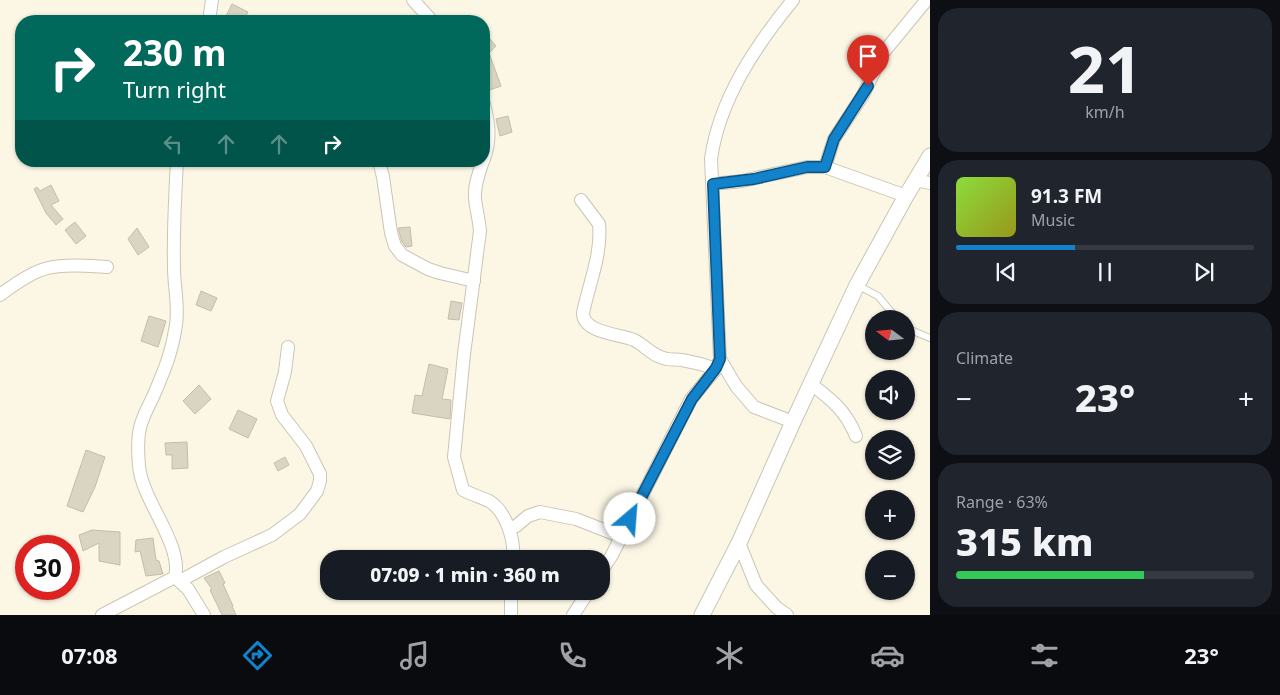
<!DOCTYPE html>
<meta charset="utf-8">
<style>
body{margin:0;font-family:"Noto Sans",sans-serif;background:#20242c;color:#f1f3f6;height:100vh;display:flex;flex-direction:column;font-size:19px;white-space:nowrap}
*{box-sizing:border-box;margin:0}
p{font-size:16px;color:#9ea1a6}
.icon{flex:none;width:28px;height:28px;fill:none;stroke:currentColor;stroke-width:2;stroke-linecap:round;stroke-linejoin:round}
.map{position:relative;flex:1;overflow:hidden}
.details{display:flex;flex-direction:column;gap:8px;padding:8px;background:#0d0f14;width:350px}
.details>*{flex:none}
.guide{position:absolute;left:15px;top:15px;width:475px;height:152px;border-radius:20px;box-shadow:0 1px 4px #0004;background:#00695c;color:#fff;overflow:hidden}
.needle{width:32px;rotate:286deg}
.buttons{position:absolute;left:865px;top:310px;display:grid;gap:10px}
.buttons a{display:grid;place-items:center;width:50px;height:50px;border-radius:50%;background:#171b24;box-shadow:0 1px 4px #0004;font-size:25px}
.speed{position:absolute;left:15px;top:535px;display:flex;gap:10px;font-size:25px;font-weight:700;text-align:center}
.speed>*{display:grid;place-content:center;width:65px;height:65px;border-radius:50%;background:#171b24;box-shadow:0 1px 4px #0004;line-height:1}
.speed .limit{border:8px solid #d22;background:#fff;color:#111}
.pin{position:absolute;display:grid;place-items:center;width:42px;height:42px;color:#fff;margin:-51px -21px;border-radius:50% 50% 50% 0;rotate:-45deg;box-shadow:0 0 5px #0007}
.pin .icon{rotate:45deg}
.me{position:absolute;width:55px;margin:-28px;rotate:27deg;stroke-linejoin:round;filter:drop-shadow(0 0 4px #0008)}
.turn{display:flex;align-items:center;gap:18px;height:105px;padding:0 25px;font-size:22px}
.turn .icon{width:65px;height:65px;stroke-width:2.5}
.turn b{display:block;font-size:35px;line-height:42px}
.lanes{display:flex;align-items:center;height:48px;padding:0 25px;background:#0003;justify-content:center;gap:25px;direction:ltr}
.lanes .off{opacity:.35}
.big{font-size:38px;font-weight:800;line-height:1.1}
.details .card{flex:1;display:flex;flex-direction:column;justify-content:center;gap:8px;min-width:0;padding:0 18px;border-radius:20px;background:#20242c}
.details .dial{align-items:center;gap:0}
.dial b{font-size:65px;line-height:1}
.song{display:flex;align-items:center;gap:15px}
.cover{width:60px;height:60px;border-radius:8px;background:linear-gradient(135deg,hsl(90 70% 55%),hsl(60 70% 35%))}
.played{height:5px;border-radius:2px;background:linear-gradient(90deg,#1282cb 40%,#363941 40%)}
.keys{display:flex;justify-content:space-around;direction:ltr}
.heat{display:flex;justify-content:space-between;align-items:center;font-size:28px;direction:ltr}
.charge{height:8px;border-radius:4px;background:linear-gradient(90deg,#34c759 63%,#363941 0)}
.trip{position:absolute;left:320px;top:550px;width:290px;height:50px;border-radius:20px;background:#171b24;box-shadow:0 1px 4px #0004;font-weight:800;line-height:50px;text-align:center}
.tab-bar{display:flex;height:80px;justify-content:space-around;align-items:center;background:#090b0e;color:#9ea1a6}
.tab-bar .icon{width:35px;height:35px}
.tab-bar .selected{color:#1282cb}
.tab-bar b{font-size:22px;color:#f1f3f6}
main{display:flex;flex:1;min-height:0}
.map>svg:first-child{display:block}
.building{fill:#dad5c3;stroke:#c2bdac}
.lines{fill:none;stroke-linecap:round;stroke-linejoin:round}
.service-casing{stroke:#cac5b4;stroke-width:8}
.minor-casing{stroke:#cac5b4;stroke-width:14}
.tertiary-casing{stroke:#cac5b4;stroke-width:17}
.service{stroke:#fff;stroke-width:6}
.minor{stroke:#fff;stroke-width:12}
.tertiary{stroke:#fff;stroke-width:15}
.route-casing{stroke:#0c5484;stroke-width:12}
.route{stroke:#1282cb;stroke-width:9}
</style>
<main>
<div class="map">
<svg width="930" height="615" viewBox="0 0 930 615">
<rect width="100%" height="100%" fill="#fcf7e5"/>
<!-- building -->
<g class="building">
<polygon points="232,4 248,12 243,21 231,21 225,18"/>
<polygon points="484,32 496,46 489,53 501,86 484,92"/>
<polygon points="508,116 512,132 500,136 496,119"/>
<polygon points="51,185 59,201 51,205 63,219 56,225 46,213 34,189 37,187 40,191"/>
<polygon points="75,222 86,236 76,244 65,230"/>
<polygon points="410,227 412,246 406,247 402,242 398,228"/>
<polygon points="137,228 149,247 138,255 128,239"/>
<polygon points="201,291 217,298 211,311 196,305"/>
<polygon points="451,301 462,303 459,320 448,319"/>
<polygon points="149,316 166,321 158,347 141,341"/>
<polygon points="429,364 448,369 442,399 451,400 450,419 412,413 415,395 422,396"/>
<polygon points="199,385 211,399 195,414 183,401"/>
<polygon points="238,410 257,419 248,438 229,429"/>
<polygon points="187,442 188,468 172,469 172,455 166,455 165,443"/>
<polygon points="86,450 105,457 95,487 83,512 67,506"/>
<polygon points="285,457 289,465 278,471 274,463"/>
<polygon points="92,530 120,532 120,565 99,561 99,543 83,551 79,535"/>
<polygon points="153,538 156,560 159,561 163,574 146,576 140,551 135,552 136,540"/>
<polygon points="219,571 225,583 223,584 233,606 232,606 236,615 222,615 210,590 212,589 204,578"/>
</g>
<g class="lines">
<defs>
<g id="service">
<polyline points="857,285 878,296 897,319"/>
<polyline points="906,328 930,338"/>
</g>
<g id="minor">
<polyline points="413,0 432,21"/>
<polyline points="209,21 212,0"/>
<path d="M484,104C489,123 491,140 484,159"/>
<polyline points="379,161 383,177 391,233 395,246 402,255 428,269 440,273 474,281"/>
<path d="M483,161C479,173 474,185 475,198C476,209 479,219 480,231L464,354L454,457L463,490C472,495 481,497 489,501C506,511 515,540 513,559"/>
<polyline points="825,167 834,139 863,95 883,53 925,2"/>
<polyline points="915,180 930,183"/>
<polyline points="713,184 742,181 807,167 825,167 906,196"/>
<path d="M581,200L599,224C602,255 589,283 583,313C583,333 620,334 634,340C646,346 653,357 667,359C672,360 677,359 682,360C694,362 705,365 716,369"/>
<path d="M0,295C12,286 34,271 48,268C68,264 88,266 107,267"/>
<polyline points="720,359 736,386 754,407 793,422"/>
<path d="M811,384C832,400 846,411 856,436"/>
<polyline points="509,528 516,526 528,516 540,512 576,519 622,537"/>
<polyline points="739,543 756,585 777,608 787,615"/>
<path d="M601,572L612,555L691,399L716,369L720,359L711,159C719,100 756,45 793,0"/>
<polyline points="175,577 188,589 204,615"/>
<polyline points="180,581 224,557 272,535 300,514 317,491 320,481 320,474 306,446 282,415 277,401 285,372 288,347"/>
<path d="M102,615L175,577C183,544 142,501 139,466C138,454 137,440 140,428C142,418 148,407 153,397C164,371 172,353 176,325C179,305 174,287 174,268C173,232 175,197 177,161"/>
<polyline points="511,615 511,591"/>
<polyline points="573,615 589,591"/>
</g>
<polyline id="tertiary" points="702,615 739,543 793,422 857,285 906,196 930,156"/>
</defs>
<!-- service casing -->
<use href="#service" class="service-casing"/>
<!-- minor casing -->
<use href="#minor" class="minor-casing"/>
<!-- tertiary casing -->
<use href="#tertiary" class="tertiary-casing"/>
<!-- service -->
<use href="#service" class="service"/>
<!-- minor -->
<use href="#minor" class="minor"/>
<!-- tertiary -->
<use href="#tertiary" class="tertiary"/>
</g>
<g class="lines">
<defs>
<polyline id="route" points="630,519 692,399 716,368 720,359 713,184 754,179 807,167 825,167 834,139 868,86"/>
</defs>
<!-- route casing -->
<use href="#route" class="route-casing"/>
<!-- route -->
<use href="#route" class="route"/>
</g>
</svg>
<div class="buttons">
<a><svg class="needle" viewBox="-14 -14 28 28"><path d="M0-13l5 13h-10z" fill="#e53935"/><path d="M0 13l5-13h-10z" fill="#9ea1a6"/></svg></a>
<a><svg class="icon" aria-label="sound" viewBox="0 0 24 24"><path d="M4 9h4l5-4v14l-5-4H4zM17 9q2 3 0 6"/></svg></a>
<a><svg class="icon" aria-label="layers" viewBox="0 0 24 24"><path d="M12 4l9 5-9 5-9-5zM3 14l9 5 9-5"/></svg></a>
<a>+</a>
<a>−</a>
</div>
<div class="speed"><div class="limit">30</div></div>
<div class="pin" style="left:868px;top:86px;background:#d93025"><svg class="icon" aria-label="arrive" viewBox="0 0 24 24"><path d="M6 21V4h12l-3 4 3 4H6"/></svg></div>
<svg class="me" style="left:630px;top:519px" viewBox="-20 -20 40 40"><circle r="19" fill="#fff"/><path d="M0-13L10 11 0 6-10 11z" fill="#1282cb"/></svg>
<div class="trip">07:09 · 1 min · 360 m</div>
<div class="guide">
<div class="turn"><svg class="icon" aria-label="right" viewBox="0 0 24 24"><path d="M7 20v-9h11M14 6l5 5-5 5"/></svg><div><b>230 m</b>Turn right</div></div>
<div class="lanes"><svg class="icon off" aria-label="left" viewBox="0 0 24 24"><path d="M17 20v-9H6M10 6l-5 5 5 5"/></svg><svg class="icon off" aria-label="ahead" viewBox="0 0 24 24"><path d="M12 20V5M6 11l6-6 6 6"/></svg><svg class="icon off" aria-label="ahead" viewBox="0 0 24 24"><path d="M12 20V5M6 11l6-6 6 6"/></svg><svg class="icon" aria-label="right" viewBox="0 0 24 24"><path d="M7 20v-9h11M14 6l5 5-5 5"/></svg></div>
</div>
</div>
<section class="details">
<div class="card dial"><b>21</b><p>km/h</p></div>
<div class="card">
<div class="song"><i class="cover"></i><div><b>91.3 FM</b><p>Music</p></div></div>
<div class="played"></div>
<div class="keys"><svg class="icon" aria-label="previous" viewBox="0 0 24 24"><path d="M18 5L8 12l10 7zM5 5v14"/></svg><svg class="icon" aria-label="pause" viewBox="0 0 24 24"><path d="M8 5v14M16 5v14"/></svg><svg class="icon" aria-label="next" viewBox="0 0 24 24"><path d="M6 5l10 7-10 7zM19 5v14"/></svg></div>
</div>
<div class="card"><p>Climate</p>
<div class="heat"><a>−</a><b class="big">23°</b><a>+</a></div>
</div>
<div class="card"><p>Range · 63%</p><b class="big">315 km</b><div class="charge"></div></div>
</section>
</main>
<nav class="tab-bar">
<b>07:08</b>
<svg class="icon selected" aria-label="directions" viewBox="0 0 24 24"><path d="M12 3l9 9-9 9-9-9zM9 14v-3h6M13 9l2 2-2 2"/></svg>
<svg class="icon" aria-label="music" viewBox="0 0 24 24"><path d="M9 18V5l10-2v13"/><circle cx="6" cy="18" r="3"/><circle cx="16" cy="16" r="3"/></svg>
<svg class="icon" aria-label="phone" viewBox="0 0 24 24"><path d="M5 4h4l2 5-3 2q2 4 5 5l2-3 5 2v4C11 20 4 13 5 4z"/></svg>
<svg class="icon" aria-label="climate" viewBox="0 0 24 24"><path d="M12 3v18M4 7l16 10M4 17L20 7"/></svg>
<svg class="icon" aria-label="car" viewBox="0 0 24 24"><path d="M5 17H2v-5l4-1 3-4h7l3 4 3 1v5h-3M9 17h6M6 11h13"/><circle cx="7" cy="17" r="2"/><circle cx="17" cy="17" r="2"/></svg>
<svg class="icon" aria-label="filters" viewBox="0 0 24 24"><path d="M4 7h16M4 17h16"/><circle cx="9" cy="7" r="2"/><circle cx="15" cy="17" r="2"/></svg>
<b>23°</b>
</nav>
